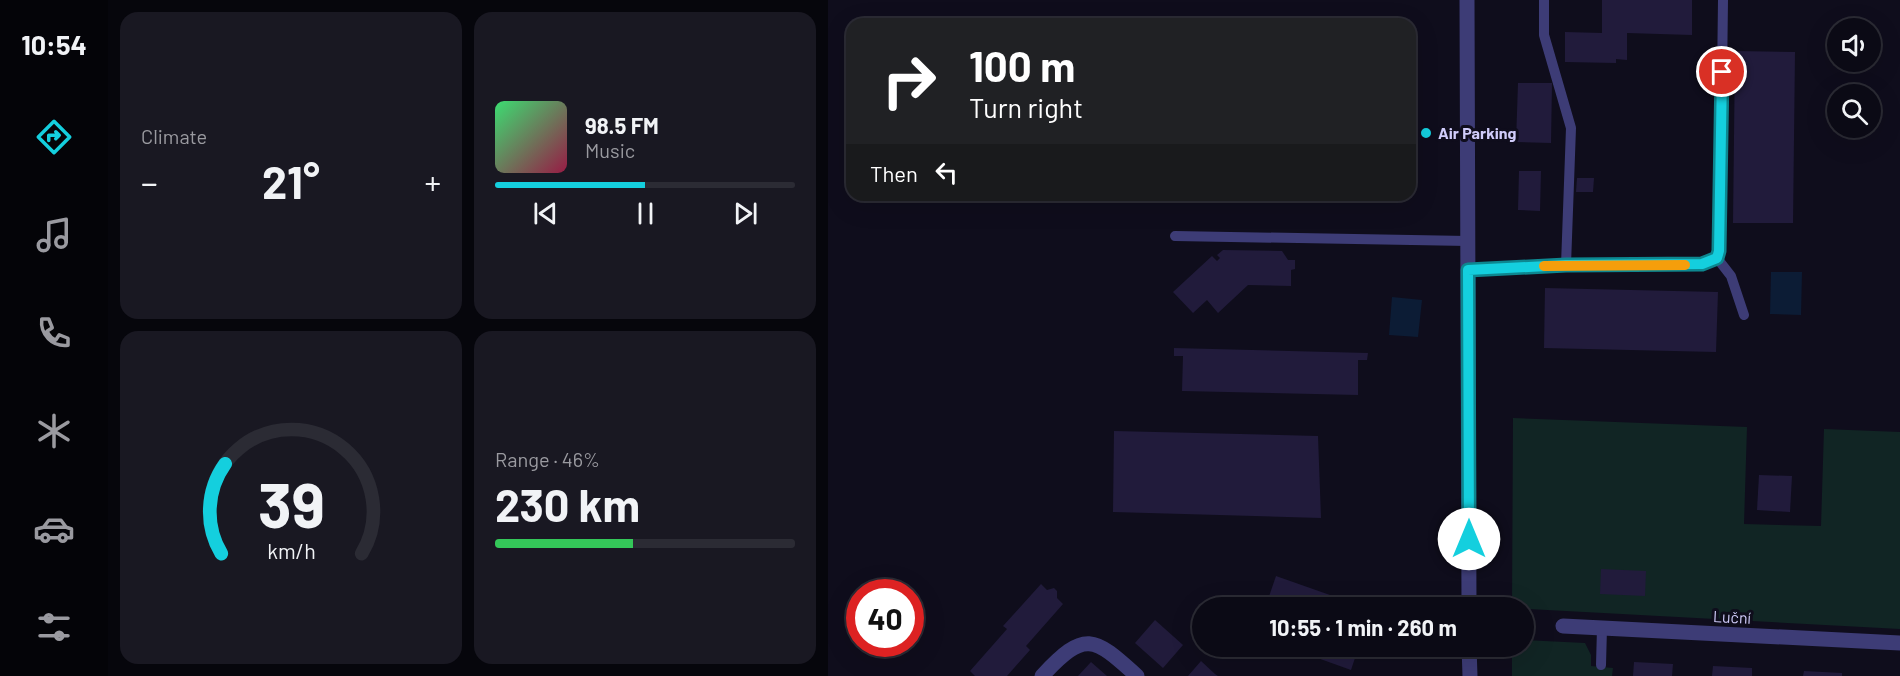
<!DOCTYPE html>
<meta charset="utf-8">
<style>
body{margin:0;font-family:Barlow,sans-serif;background:#191822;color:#f1f3f6;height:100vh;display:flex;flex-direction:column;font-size:22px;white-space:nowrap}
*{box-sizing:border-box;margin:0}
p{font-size:20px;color:#9a9aa0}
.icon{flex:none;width:33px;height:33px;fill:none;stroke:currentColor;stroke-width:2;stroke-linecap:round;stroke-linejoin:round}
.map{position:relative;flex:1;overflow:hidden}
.panel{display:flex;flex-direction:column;gap:12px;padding:12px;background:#06060c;width:720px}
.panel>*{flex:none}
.banner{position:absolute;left:18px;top:18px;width:570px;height:183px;border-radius:18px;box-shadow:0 6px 24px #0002,0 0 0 2px #2b2b34;background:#202124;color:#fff;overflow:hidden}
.controls{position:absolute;left:999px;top:18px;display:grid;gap:12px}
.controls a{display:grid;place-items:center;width:54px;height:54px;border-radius:50%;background:#0b0a15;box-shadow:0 6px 24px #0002,0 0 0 2px #2b2b34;font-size:30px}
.speed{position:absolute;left:18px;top:579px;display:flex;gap:12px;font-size:30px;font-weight:700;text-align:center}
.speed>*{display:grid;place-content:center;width:78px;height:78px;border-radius:50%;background:#0b0a15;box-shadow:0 6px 24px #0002,0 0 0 2px #2b2b34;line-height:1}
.speed .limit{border:9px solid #d22;background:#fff;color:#111}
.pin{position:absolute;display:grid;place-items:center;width:51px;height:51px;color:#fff;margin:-26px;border:3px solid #fff;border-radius:50%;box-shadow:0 2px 6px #0007}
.me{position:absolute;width:66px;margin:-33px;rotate:0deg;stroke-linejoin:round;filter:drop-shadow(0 0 4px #0008)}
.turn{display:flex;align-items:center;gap:21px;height:126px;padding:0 24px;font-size:27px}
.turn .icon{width:78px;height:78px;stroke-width:2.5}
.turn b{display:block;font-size:42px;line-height:51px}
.then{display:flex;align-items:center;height:57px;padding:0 24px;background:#0003;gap:12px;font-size:22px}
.big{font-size:45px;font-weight:700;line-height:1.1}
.panel .tile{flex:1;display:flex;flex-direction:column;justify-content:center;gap:9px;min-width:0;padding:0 21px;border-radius:18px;background:#191822}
.panel .dial{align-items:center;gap:0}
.dial svg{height:156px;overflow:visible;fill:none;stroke:#2b2b34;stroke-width:7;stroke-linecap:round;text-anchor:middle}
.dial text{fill:#f1f3f6;stroke:none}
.song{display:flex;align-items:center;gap:18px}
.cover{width:72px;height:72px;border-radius:9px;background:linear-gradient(135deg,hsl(140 70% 55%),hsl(340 70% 35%))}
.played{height:6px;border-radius:3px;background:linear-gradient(90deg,#14cfde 50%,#2b2b34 50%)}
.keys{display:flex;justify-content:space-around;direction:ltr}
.heat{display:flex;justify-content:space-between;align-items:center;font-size:33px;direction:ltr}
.charge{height:9px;border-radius:4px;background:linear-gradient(90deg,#34c759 46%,#2b2b34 0)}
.panel .tiles{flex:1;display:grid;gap:12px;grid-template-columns:repeat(2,1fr)}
.trip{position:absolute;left:364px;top:597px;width:342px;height:60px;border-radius:30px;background:#0b0a15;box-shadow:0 6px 24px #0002,0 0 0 2px #2b2b34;font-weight:700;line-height:60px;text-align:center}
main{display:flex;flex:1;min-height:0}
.tab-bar{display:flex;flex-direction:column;width:108px;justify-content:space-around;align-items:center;background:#040408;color:#9a9aa0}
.tab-bar .icon{width:42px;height:42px}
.tab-bar .current{color:#14cfde}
.tab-bar b{font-size:27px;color:#f1f3f6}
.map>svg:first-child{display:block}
.green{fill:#112524}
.water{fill:#0c1c35}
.building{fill:#211b3b}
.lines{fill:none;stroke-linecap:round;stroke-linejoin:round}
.service{stroke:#3d3c76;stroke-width:10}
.minor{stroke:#3d3c76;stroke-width:15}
.tertiary{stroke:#3d3c76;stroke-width:15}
.route-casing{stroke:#0d8790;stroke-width:15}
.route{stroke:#14cfde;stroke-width:10}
.slow{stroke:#f59e0b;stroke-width:10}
.poi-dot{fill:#14cfde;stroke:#0f0d1c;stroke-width:2}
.labels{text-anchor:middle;stroke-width:6;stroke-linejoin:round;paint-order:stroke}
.poi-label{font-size:16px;font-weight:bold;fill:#d0ccfa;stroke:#0f0d1c;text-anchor:start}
.street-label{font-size:16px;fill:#d0ccfa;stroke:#0f0d1c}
</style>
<main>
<nav class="tab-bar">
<b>10:54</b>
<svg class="icon current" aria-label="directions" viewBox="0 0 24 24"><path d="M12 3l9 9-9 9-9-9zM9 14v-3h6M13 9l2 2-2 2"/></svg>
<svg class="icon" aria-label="music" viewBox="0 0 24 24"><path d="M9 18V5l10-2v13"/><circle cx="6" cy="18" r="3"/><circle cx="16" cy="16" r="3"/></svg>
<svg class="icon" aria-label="phone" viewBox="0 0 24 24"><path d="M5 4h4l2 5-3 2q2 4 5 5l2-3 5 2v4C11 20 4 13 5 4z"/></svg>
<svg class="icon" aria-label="climate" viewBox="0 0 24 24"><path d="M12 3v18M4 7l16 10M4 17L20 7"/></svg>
<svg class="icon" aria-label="car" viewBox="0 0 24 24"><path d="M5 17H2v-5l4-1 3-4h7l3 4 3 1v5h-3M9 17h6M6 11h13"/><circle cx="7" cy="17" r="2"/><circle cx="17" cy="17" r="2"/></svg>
<svg class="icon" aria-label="filters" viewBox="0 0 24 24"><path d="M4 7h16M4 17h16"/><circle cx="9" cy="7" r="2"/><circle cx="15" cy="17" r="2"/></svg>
</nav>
<section class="panel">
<div class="tiles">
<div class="tile"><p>Climate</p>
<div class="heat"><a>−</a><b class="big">21°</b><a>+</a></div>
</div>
<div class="tile">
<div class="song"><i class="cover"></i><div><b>98.5 FM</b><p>Music</p></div></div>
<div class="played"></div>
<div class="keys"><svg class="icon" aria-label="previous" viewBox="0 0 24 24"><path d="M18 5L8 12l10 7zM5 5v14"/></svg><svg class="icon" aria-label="pause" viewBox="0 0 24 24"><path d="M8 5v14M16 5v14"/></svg><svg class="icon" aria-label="next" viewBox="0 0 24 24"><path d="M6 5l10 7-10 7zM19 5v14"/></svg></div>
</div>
<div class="tile dial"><svg viewBox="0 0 100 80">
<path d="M14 69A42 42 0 1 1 86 69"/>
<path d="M14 69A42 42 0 0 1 16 23" stroke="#14cfde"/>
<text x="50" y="56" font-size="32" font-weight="700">39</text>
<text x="50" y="72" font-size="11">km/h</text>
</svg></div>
<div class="tile"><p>Range · 46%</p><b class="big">230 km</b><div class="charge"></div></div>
</div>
</section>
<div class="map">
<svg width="1072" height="676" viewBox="0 0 1072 676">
<rect width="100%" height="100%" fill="#0f0d1c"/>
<!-- green -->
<g class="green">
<polygon points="685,418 919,427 916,524 993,526 996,429 1072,432 1072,629 684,608"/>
<polygon points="696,640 757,643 763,655 763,666 785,668 784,676 684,676 684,647 696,646"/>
</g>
<!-- water -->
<g class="water">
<polygon points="943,272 974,272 973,315 942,314"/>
<polygon points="564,297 594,300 590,337 561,335"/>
</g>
<!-- building -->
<g class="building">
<polygon points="774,0 864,0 864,35 799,33 799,60 788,59 788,63 737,62 737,32 774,33"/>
<polygon points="907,51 967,52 965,223 905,223"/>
<polygon points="690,83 724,83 723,143 688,142"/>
<polygon points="691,171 713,171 712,211 690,210"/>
<polygon points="749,178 766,178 765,192 748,192"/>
<polygon points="395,250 454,251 460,260 467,260 467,269 463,270 463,286 420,285 390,313 379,300 365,313 345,292 384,256 389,261 392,258 389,255"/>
<polygon points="717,288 890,292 888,352 716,348"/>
<polygon points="346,348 540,353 539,360 530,360 530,395 354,391 355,356 346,356"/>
<polygon points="286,431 490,436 493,518 285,512"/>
<polygon points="931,475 964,476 962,512 929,510"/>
<polygon points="773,569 818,571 817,596 772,594"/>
<polygon points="448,576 536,607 536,608 437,608"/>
<polygon points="213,584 219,590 226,588 229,591 229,598 235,604 198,646 202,650 179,676 147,676 142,671 179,629 175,626"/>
<polygon points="327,620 355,645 335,668 307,643"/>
<polygon points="456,646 531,646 523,670"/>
<polygon points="373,661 387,674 390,676 360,676"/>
<polygon points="263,662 279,676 250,676"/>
<polygon points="806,662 845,664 844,676 805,676"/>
<polygon points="885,666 924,668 924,676 884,676"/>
<polygon points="976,671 1014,673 1014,676 975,676"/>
</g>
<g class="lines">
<!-- service -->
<g class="service">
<polyline points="716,0 716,35 743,128 738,265"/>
<polyline points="347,236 640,241"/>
<polyline points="889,258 903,276 916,315"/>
<polyline points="640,270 738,265 874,264 889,258 892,239 895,0"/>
<polyline points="773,665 774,628"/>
</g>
<!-- minor -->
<g class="minor">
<polyline points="735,626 1072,643"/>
<path d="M214,676C257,630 265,636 309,676"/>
</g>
<!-- tertiary -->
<g class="tertiary">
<polyline points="639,0 641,608"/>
<polyline points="641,646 642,676"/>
</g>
</g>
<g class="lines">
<defs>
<polyline id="route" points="641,539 640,270 738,265 874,264 889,258 891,251 894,72"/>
</defs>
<!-- route casing -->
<use href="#route" class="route-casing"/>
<!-- route -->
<use href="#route" class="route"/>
<!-- slow -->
<polyline class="slow" points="716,266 857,265"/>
</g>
<!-- markers -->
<circle class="poi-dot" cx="598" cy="133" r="6"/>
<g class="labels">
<!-- poi labels -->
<g class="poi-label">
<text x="610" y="139">Air Parking</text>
</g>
<!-- street labels -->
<g class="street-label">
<text transform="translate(904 617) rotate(3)" y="6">Luční</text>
</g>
</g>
</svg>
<div class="controls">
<a><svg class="icon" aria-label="sound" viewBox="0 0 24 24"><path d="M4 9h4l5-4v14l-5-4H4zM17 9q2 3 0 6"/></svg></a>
<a><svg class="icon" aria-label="search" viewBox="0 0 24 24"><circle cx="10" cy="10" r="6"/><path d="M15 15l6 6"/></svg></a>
</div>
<div class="speed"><div class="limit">40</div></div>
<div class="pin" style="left:894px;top:72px;background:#d93025"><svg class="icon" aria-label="arrive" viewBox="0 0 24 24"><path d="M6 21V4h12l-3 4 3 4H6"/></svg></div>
<svg class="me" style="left:641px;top:539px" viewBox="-20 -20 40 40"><circle r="19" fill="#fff"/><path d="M0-13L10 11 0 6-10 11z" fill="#14cfde"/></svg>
<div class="trip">10:55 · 1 min · 260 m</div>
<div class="banner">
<div class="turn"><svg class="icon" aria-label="right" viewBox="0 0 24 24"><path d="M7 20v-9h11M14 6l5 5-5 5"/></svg><div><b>100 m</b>Turn right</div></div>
<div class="then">Then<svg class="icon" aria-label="left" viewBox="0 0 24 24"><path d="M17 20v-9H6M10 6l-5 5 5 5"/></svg></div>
</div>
</div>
</main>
